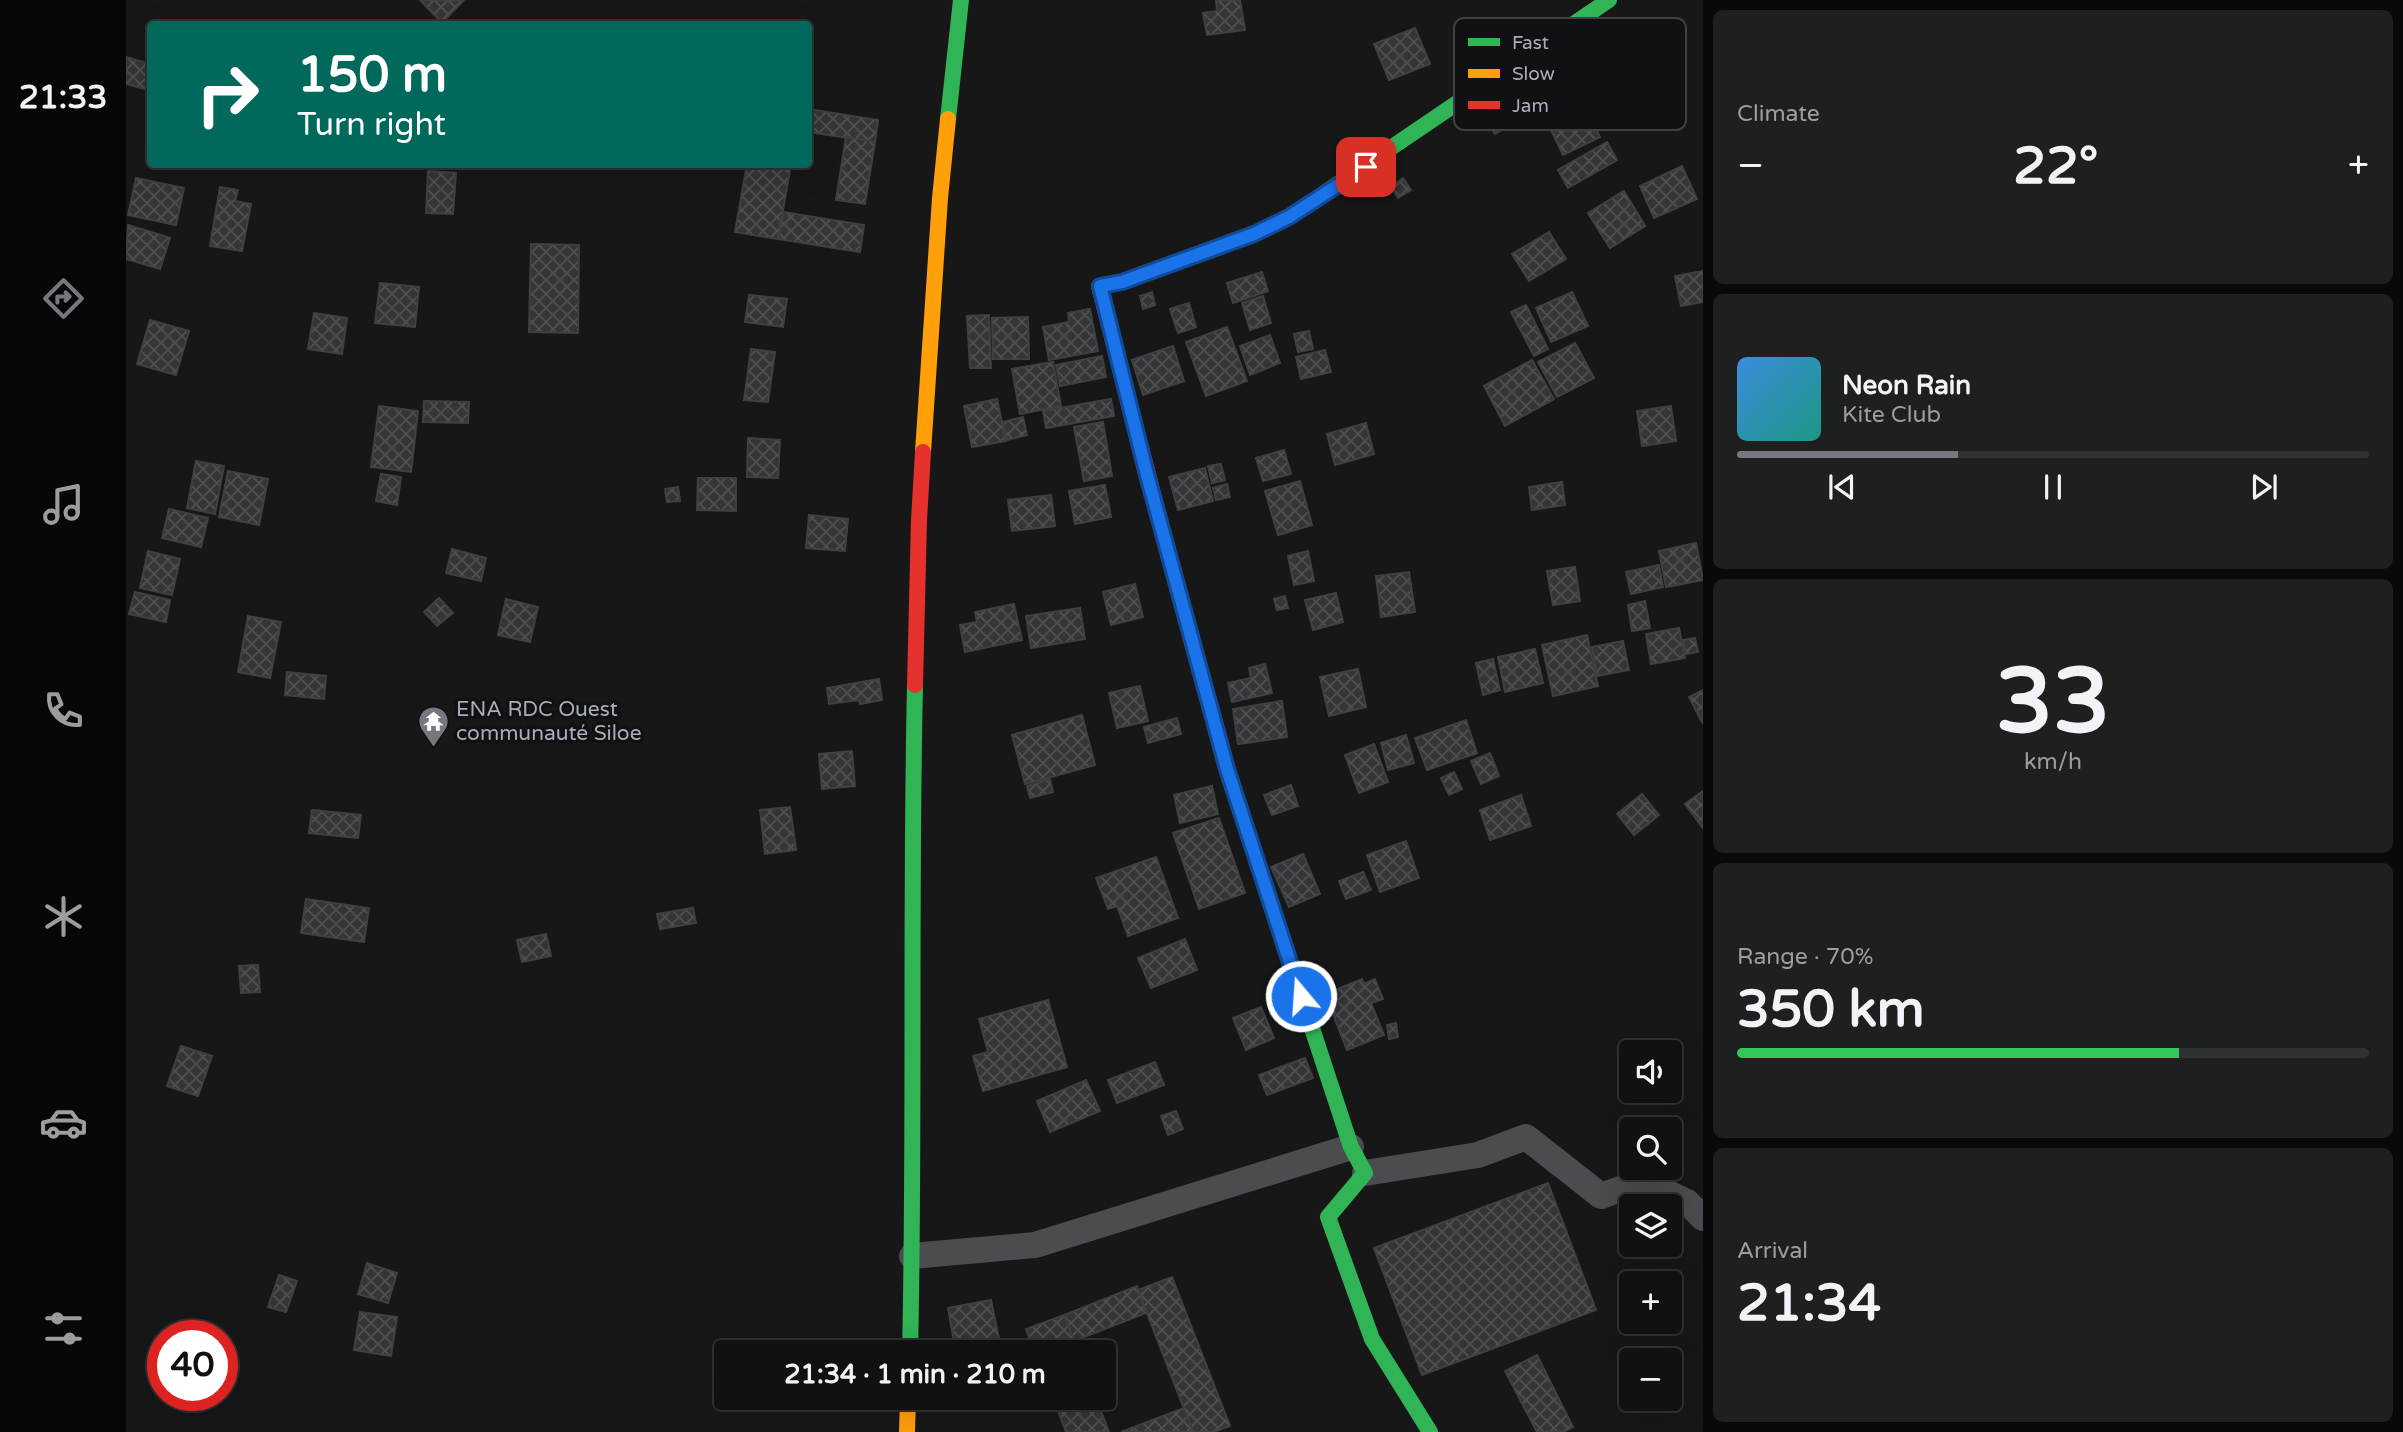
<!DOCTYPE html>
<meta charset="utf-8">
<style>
body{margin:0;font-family:"Varela Round",sans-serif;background:#1e1f1f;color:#f1f3f6;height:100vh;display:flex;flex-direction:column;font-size:26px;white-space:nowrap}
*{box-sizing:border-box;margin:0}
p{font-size:23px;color:#9c9d9f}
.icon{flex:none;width:38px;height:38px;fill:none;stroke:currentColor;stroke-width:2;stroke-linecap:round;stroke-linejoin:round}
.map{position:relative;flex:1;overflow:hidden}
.details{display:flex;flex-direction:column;gap:10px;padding:10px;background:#090909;width:700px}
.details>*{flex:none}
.banner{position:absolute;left:21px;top:21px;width:665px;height:147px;border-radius:7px;box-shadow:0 7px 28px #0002,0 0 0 2px #303131;background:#00695c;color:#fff;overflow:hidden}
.controls{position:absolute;left:1493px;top:1040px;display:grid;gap:14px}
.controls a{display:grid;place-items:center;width:63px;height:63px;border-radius:7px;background:#111;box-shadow:0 7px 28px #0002,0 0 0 2px #303131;font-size:35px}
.speed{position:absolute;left:21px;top:1320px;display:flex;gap:14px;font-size:35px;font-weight:700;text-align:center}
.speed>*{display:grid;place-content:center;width:91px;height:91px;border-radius:50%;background:#111;box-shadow:0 7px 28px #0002,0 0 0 2px #303131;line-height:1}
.speed .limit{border:10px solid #d22;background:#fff;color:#111}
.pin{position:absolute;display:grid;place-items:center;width:60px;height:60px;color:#fff;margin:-30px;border-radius:14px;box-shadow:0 4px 10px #0006}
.me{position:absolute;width:77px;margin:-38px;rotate:342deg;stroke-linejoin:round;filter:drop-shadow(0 0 5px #0008)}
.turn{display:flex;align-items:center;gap:24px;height:147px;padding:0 35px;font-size:32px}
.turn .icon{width:91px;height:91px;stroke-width:2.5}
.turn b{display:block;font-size:49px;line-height:60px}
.big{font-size:52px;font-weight:700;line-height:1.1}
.details .card{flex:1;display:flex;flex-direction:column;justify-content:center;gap:10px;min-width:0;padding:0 24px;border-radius:10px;background:#1e1f1f}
.details .dial{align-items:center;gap:0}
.dial b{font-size:91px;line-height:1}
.song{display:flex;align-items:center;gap:21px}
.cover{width:84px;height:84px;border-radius:10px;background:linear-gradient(135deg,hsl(210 70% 55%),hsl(170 70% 35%))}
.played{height:7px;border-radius:4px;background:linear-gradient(90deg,#757880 35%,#303131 35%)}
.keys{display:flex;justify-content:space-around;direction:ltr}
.heat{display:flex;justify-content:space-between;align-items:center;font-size:38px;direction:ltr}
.charge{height:10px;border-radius:5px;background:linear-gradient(90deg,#34c759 70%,#303131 0)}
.trip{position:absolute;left:588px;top:1340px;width:402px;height:70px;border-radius:7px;background:#111;box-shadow:0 7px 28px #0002,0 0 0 2px #303131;font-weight:700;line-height:70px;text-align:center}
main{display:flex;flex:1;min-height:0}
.dock{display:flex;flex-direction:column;width:126px;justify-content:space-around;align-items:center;background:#070707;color:#9c9d9f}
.dock .icon{width:49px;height:49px}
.dock .selected{color:#757880}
.dock b{font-size:32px;color:#f1f3f6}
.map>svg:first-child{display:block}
.building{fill:url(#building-cross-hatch);stroke:#3f4043;stroke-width:2}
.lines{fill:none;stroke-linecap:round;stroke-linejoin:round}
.street{stroke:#4b4c50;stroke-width:26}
.fast{stroke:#30b455;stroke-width:16}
.slow{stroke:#ff9f0a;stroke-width:16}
.jam{stroke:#e5322d;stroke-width:16}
.route-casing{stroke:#114b97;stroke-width:18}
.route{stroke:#1a73e8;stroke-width:12}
.labels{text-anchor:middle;stroke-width:7;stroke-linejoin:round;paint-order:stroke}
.poi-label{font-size:21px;fill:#a8adb8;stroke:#111113;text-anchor:start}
.key{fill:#111113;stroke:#3e4045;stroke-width:2}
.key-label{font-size:19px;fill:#a8adb8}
</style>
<main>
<nav class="dock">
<b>21:33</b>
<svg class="icon selected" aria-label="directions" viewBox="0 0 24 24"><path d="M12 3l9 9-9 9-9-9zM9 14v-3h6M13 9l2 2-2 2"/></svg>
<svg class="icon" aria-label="music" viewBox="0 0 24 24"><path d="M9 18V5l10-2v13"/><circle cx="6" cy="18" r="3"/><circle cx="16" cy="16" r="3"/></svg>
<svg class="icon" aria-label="phone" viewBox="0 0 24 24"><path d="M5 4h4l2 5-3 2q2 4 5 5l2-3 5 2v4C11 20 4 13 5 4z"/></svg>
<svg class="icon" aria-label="climate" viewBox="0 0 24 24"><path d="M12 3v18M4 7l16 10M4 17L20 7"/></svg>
<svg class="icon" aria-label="car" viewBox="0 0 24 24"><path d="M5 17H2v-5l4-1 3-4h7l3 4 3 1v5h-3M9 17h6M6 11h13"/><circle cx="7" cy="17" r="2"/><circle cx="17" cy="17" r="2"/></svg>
<svg class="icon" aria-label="filters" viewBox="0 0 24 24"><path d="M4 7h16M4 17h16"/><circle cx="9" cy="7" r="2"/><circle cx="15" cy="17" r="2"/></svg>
</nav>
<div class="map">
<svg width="1577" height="1432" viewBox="0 0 1577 1432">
<defs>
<pattern id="building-cross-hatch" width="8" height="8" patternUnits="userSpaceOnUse" patternTransform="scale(1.75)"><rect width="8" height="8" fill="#343537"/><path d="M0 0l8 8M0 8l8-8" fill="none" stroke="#4f5052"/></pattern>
</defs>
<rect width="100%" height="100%" fill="#171717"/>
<!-- building -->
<g class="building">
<polygon points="294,0 338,0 316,23"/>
<polygon points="1090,0 1114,0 1119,30 1081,35 1077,13 1091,11"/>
<polygon points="1289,28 1304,64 1263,80 1248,44"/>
<polygon points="0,57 24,64 22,90 0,84"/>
<polygon points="1374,96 1389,122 1369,134 1353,108"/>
<polygon points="682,109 752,120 749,142 682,132"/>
<polygon points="1461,112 1474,137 1437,155 1425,130"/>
<polygon points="720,137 749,142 739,204 710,200"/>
<polygon points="1481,142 1491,160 1442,188 1432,170"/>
<polygon points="621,164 665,164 652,239 609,232"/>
<polygon points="1556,166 1571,199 1528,218 1514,186"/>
<polygon points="302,171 330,173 327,214 300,213"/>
<polygon points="10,178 58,188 50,225 2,215"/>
<polygon points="1277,178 1285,190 1272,198 1265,187"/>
<polygon points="94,187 112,190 109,201 125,204 116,251 84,246"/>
<polygon points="1498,191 1519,226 1484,248 1462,213"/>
<polygon points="657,212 738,225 734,252 652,239"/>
<polygon points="2,225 44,238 34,269 0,259"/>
<polygon points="1423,232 1440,259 1403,281 1386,254"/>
<polygon points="405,244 453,245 452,333 403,332"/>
<polygon points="1577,271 1577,302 1555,306 1549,276"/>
<polygon points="1136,272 1142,291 1107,303 1101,283"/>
<polygon points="254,283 293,287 289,327 249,323"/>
<polygon points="1026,292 1029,305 1017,309 1014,296"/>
<polygon points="1446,292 1462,326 1425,342 1410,308"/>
<polygon points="623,295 661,299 657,327 619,322"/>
<polygon points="1137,296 1145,323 1124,330 1116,303"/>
<polygon points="1063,303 1070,327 1052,333 1044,309"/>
<polygon points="1400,305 1422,349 1408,356 1385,312"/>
<polygon points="964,309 972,351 923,360 917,327 943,322 942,313"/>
<polygon points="188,313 221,318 216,354 182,349"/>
<polygon points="863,315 865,368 844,368 841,316"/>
<polygon points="902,317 903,359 867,359 866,318"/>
<polygon points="24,320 63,331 50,375 11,364"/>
<polygon points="1101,327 1121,381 1080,396 1060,342"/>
<polygon points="1183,331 1187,349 1172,352 1168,334"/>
<polygon points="1144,335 1154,363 1124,375 1114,346"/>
<polygon points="1449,343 1468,378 1431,397 1412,362"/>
<polygon points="1047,346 1058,381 1017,395 1006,360"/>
<polygon points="625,349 649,352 642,402 618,400"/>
<polygon points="1199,350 1205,372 1175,379 1170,357"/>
<polygon points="976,356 980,377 934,386 930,365"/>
<polygon points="1406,360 1428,399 1379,426 1358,386"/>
<polygon points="927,362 935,406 894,414 886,369"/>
<polygon points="871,399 880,441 846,447 838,406"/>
<polygon points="985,399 988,416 920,428 917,411"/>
<polygon points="298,401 343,402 342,423 297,422"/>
<polygon points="253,406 292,411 285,472 245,467"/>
<polygon points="1545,406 1550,441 1516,446 1511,411"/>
<polygon points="897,417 901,435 881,440 877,422"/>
<polygon points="977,422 986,476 958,481 948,427"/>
<polygon points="1240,423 1248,454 1209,465 1201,434"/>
<polygon points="622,438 654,440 652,478 621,477"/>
<polygon points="1158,450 1165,474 1137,481 1130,458"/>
<polygon points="70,461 98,466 89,514 61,508"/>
<polygon points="1095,464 1099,480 1086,483 1082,466"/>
<polygon points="1079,468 1087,501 1052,510 1043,477"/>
<polygon points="102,471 142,479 133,525 93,517"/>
<polygon points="255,474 275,477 271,505 250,501"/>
<polygon points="572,478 610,478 610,511 571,510"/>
<polygon points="1174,481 1186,525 1152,535 1139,491"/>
<polygon points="1436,482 1439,505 1406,510 1403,487"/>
<polygon points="1101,484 1104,497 1090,500 1087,488"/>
<polygon points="979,485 985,517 949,524 943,491"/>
<polygon points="552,487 554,501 541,502 539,489"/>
<polygon points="925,495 929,526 886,531 882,500"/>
<polygon points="43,509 82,518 75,547 36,538"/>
<polygon points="683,515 722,519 719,551 680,548"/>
<polygon points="1570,543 1577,580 1540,587 1533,551"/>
<polygon points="326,549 360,558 355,581 320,573"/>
<polygon points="22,551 54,559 46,595 14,588"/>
<polygon points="1182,551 1188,581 1168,585 1162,556"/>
<polygon points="1533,565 1537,587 1505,594 1500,572"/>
<polygon points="1449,567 1454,601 1427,605 1421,571"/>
<polygon points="1283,572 1289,612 1255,617 1250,576"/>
<polygon points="1009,584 1017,617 985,625 977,592"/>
<polygon points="9,592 44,600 40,622 3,614"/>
<polygon points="1210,593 1217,622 1187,630 1179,600"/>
<polygon points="1159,596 1162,608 1151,610 1148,599"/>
<polygon points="313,598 327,613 311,626 298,612"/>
<polygon points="380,599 412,607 404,642 372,635"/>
<polygon points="1519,601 1524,628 1506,631 1502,605"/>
<polygon points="888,604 896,640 839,652 834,625 851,622 849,612"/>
<polygon points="954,608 959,639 905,648 900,616"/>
<polygon points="122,616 155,622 144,678 112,672"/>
<polygon points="1553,628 1559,658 1525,664 1520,634"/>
<polygon points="1461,635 1472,686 1427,696 1416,645"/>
<polygon points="1569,638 1572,652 1560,654 1557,640"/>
<polygon points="1497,641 1503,670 1471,676 1466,647"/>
<polygon points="1409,649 1417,683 1379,692 1372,657"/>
<polygon points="1367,659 1374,690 1357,695 1350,663"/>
<polygon points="1139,664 1146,693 1106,702 1102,683 1125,678 1123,668"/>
<polygon points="1232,669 1240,707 1203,716 1194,677"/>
<polygon points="161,672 200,676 198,699 159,695"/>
<polygon points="753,679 756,700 734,704 733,700 703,704 701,688"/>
<polygon points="1014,686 1022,721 991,728 983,693"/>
<polygon points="1577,690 1577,724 1563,697"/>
<polygon points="1156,701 1161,737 1112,744 1107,709"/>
<polygon points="956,715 969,765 899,784 886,735"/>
<polygon points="1051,718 1055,734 1022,743 1018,727"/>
<polygon points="1340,720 1351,753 1301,770 1289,738"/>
<polygon points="1280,735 1288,763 1262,770 1255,743"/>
<polygon points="1248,744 1262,782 1233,793 1219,755"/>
<polygon points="726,751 729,786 696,789 693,754"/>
<polygon points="1364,753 1373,776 1355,784 1345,761"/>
<polygon points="1328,772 1336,789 1323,795 1315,778"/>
<polygon points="924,779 927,792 904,798 901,786"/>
<polygon points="1165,785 1172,806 1146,815 1138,795"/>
<polygon points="1086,786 1092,814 1054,823 1048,795"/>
<polygon points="1577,791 1577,828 1559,804"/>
<polygon points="1516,794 1533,815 1508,835 1491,814"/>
<polygon points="1395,795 1405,826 1364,840 1354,810"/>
<polygon points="664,807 670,850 639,854 634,810"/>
<polygon points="186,810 235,815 232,838 183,833"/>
<polygon points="1093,818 1119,893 1073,909 1047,833"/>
<polygon points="1280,841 1293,878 1254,892 1241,855"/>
<polygon points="1177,854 1194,894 1163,907 1145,867"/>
<polygon points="1030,857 1052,918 1002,936 991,906 982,909 970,878"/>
<polygon points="1237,872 1245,890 1220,899 1213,881"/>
<polygon points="180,899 243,908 238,942 175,933"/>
<polygon points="567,908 570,923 534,929 531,914"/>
<polygon points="420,934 425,956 396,962 391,940"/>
<polygon points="1059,939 1071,970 1025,988 1012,958"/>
<polygon points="132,965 134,992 115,993 113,966"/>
<polygon points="1236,979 1238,984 1249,979 1257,999 1245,1003 1258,1035 1221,1050 1199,994"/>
<polygon points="922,1000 941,1067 857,1091 847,1056 862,1052 853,1019"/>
<polygon points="1135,1007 1148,1038 1120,1050 1107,1018"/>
<polygon points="1270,1023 1272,1037 1263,1039 1261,1025"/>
<polygon points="55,1046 86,1056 72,1096 41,1086"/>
<polygon points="1179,1058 1187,1078 1141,1095 1133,1075"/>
<polygon points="1029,1062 1038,1085 991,1103 982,1080"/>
<polygon points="960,1080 974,1111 924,1132 911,1101"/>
<polygon points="1050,1111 1057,1129 1042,1135 1035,1116"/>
<polygon points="1422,1183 1470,1310 1296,1375 1248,1248"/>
<polygon points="241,1263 271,1273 262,1303 232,1294"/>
<polygon points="153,1275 171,1281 160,1312 142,1307"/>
<polygon points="1046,1277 1104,1426 1087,1432 1067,1432 1012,1290"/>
<polygon points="1011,1286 1020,1313 948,1341 938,1315"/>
<polygon points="865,1300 876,1353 830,1353 822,1308"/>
<polygon points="234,1312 271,1317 265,1356 228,1350"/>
<polygon points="938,1315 953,1353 909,1353 900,1329"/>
<polygon points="1411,1355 1447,1427 1437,1432 1411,1432 1379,1371"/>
<polygon points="927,1398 970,1398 983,1432 940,1432"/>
<polygon points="1058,1408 1067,1432 995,1432"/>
</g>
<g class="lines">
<!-- street -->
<g class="street">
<polyline points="1239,1173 1352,1155 1400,1137 1475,1196 1517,1181 1561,1202 1577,1218"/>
<polyline points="786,1256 909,1245 1225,1147"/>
</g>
<!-- fast -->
<g class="fast">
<polyline points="822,119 835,0"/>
<polyline points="1012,276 1128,234 1163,217 1483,0"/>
<polyline points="1051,586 1101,769 1225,1147 1239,1173 1202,1217 1246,1339 1304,1432"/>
<path d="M784,1353C789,1130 784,908 789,685"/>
</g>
<!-- slow -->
<g class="slow">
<polyline points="797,452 814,198 822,119"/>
<polyline points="781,1432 782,1398"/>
</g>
<!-- jam -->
<g class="jam">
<polyline points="1012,276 996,282 973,286 1051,586"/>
<polyline points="789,685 793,520 797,452"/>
</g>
</g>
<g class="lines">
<defs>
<polyline id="route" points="1175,996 1101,769 1020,471 974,286 996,282 1128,234 1163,217 1240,167"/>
</defs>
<!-- route casing -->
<use href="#route" class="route-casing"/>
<!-- route -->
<use href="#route" class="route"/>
</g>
<!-- icons -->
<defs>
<symbol id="temple-pin" viewBox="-11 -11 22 30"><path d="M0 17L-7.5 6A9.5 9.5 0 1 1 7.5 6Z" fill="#757880" stroke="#111113"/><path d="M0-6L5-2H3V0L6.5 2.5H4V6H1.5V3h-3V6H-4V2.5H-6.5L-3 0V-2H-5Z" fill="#fff"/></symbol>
</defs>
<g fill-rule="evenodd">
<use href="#temple-pin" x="290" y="704" width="35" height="47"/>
</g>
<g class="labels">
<!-- poi labels -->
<g class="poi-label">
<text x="330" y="716">ENA RDC Ouest<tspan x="330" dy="24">communauté Siloe</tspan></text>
</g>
</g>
<!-- legend -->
<rect x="1328" y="18" width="232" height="112" rx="10" class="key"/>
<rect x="1342" y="38" width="32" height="8" fill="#30b455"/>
<rect x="1342" y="69" width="32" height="9" fill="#ff9f0a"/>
<rect x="1342" y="101" width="32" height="8" fill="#e5322d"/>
<g class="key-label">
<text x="1386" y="49">Fast</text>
<text x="1386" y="80">Slow</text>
<text x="1386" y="112">Jam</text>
</g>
</svg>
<div class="controls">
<a><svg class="icon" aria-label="sound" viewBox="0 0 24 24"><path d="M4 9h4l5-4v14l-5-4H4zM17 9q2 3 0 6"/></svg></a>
<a><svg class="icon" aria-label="search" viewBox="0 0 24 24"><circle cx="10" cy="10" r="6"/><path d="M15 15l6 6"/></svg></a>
<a><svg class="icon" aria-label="layers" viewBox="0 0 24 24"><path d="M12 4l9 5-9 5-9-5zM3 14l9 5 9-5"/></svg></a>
<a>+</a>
<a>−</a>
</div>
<div class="speed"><div class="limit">40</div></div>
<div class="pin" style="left:1240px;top:167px;background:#d93025"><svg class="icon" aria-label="arrive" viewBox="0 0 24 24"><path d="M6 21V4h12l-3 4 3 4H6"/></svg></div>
<svg class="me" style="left:1175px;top:996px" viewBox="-20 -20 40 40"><circle r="17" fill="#1a73e8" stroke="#fff" stroke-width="3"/><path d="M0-11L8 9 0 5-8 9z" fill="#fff"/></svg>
<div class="trip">21:34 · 1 min · 210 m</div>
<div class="banner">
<div class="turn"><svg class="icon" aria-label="right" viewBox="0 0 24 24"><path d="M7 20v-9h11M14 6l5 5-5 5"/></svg><div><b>150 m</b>Turn right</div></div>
</div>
</div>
<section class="details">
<div class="card"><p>Climate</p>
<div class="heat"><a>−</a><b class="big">22°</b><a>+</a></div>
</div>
<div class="card">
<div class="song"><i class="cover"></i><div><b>Neon Rain</b><p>Kite Club</p></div></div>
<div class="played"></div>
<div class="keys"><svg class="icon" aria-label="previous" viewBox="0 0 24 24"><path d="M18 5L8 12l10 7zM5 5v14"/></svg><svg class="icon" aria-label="pause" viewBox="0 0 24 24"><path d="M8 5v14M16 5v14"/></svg><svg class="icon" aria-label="next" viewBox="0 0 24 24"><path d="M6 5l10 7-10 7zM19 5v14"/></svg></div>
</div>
<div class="card dial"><b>33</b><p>km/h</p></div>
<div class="card"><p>Range · 70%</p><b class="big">350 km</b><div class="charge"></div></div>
<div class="card"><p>Arrival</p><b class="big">21:34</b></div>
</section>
</main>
